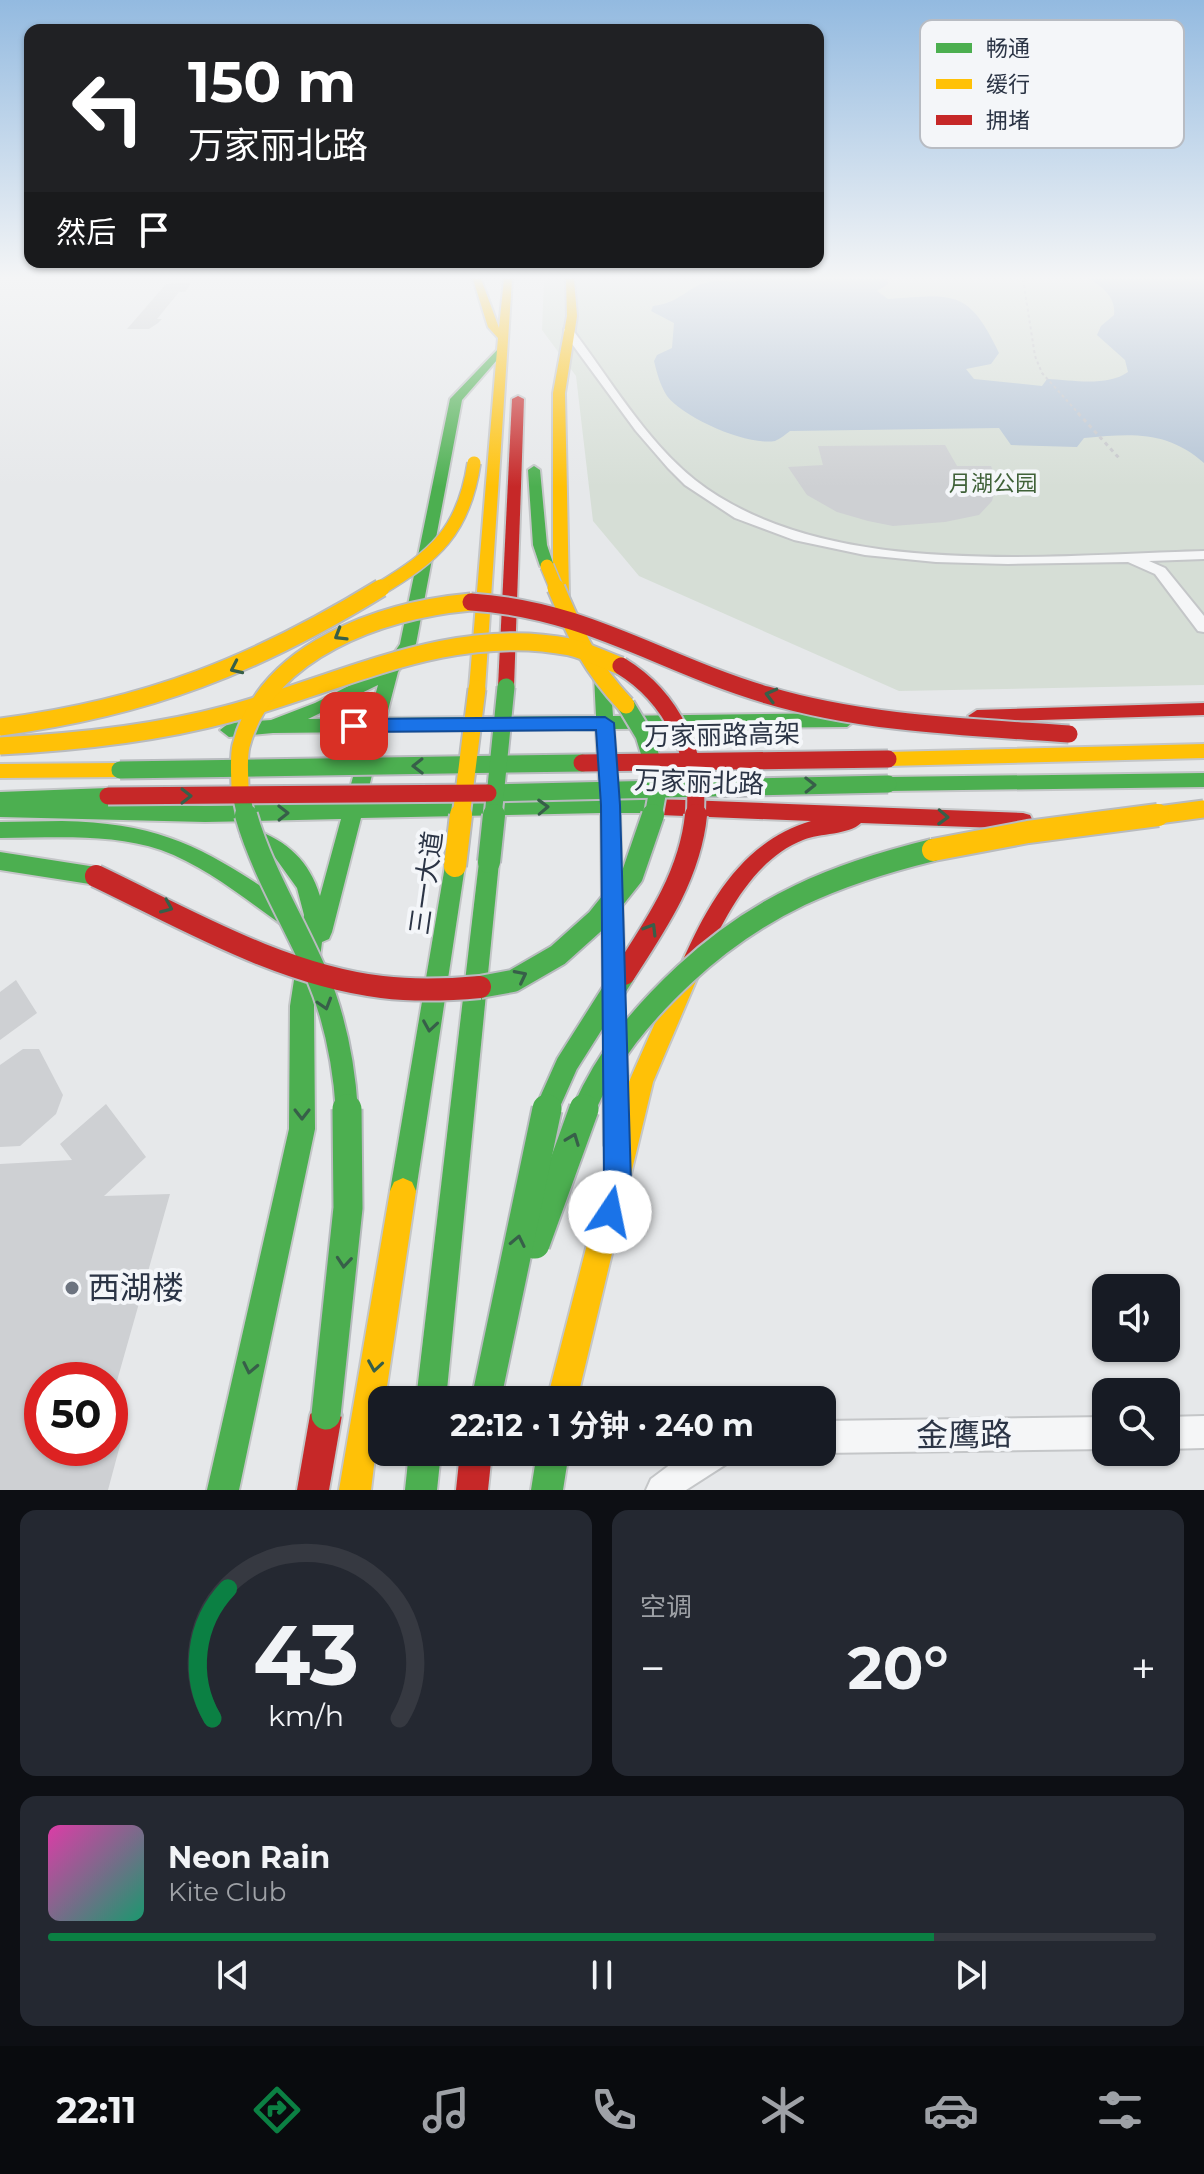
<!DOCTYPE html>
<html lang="zh">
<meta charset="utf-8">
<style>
body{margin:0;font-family:Montserrat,"Noto Sans SC",sans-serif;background:#242831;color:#f1f3f6;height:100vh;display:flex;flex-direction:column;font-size:30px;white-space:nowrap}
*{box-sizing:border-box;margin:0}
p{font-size:26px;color:#9ea1a6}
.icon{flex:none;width:44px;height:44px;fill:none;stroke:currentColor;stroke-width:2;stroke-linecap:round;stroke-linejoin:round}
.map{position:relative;height:1490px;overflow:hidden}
.details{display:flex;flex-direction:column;gap:20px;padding:20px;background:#0d0f14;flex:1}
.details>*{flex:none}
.banner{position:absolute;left:24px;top:24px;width:800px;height:244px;border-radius:16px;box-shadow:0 2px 6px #0004;background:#202124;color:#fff;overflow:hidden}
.fabs{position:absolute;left:1092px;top:1274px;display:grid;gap:16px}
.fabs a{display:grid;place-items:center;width:88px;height:88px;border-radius:16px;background:#171b24;box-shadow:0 2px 6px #0004;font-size:40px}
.speed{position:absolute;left:24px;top:1362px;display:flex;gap:16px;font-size:40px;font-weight:700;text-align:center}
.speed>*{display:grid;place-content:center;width:104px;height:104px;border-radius:50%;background:#171b24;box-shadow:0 2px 6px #0004;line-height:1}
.speed .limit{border:12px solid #d22;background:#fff;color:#111}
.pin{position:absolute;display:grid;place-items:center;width:68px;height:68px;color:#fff;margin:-34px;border-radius:16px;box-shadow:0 4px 12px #0006}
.me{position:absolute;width:88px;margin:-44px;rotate:11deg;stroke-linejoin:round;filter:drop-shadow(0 0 6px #0008)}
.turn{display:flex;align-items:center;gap:28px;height:168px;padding:0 32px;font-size:36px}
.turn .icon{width:104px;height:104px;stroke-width:2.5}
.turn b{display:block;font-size:56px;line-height:68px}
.then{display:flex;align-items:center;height:76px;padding:0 32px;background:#0003;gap:16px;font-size:30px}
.big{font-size:60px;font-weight:700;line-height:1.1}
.details .widget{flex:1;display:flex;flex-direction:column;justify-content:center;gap:12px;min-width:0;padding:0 28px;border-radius:16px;background:#242831}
.details .dial{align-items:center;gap:0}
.dial svg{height:208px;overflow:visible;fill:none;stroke:#363941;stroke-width:7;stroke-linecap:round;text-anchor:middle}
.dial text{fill:#f1f3f6;stroke:none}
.song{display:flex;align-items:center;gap:24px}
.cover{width:96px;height:96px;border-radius:12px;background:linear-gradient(135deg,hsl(320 70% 55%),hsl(160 70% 35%))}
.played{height:8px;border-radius:4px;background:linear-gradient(90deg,#0b8043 80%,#363941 80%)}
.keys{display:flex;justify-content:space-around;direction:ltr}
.heat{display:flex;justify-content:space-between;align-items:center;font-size:44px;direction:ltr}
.details .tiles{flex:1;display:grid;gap:20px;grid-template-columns:1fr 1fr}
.widget:last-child{grid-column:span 2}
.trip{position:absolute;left:368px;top:1386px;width:468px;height:80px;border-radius:16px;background:#171b24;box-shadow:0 2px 6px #0004;font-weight:700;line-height:80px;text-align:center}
.dock{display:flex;height:128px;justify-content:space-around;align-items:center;background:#090b0e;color:#9ea1a6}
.dock .icon{width:56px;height:56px}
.dock .on{color:#0b8043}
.dock b{font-size:36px;color:#f1f3f6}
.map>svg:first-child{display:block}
.green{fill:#d6ded6}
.water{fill:#b4c4d5}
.building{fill:#ced0d3}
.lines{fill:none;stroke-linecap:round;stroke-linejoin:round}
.street-casing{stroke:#c4c6c8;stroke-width:4}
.fast-casing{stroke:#c4c6c8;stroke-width:4}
.slow-casing{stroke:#c4c6c8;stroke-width:4}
.jam-casing{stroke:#c4c6c8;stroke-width:4}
.path-far1{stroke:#c5c6ca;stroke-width:2;stroke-dasharray:3 3;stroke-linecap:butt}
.path{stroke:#c5c6ca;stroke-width:3;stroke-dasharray:4 4;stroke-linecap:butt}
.street{fill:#f5f6f7;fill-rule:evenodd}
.fast{fill:#4caf50;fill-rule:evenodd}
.slow{fill:#ffc107;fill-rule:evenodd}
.jam{fill:#c62828;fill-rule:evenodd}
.fast-bridge-far2-casing{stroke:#b8bbbf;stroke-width:21;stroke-linecap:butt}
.fast-bridge-far1-casing{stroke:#b8bbbf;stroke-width:26;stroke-linecap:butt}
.fast-bridge-casing{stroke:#b8bbbf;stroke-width:33;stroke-linecap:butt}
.slow-bridge-far2-casing{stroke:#b8bbbf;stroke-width:16;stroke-linecap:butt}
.slow-bridge-far1-casing{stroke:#b8bbbf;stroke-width:21;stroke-linecap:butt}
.slow-bridge-casing{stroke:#b8bbbf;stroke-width:26;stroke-linecap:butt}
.jam-bridge-far1-casing{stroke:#b8bbbf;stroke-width:21;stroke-linecap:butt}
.jam-bridge-casing{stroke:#b8bbbf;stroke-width:26;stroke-linecap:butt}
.fast-bridge-far2{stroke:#4caf50;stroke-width:17}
.fast-bridge-far1{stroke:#4caf50;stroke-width:22}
.fast-bridge{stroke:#4caf50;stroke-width:29}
.slow-bridge-far2{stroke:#ffc107;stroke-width:13}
.slow-bridge-far1{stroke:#ffc107;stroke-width:17}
.slow-bridge{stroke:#ffc107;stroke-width:22}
.jam-bridge-far1{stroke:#c62828;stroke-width:17}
.jam-bridge{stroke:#c62828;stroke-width:22}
.oneway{stroke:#375f49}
.route{fill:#1a73e8;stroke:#114b97;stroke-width:2}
.poi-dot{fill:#6c737f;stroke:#f4f6f9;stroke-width:3}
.labels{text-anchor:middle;stroke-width:8;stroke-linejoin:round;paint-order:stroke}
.far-park-label{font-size:22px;fill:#3f6138;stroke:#f4f6f9}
.street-label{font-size:26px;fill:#2b3445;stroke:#f4f6f9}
.near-poi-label{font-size:32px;fill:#2b3445;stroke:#f4f6f9;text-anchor:start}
.near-street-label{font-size:32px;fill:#2b3445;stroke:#f4f6f9}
.key{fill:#f4f6f9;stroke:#b8bcc3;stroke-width:2}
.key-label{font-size:22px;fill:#2b3445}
</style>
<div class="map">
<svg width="1204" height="1490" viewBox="0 0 1204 1490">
<rect width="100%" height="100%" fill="#e6e8ea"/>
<!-- green -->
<polygon class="green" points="544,279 1204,279 1204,685 899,691 639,576 593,521 576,376 542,330"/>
<!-- water -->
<path class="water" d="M738,279H888V284L877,291L888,299C954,295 968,288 999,353L991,364L966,369L974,379L1042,386L1047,379C1072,380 1107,387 1128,372L1125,360L1097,335L1101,326L1114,315C1116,298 1104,288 1090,279H1204V463C1166,430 1132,434 1084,438L1077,447L1011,445L999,428L790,431C786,434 780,439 775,441C747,446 684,418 667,396C660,385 657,373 654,361L657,355L672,348L674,323L651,311L653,306C674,303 678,297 695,287C707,280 722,281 735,282Z"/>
<!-- building -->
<g class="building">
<polygon points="185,283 191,284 185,292 179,292 157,319 162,319 158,323 149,329 127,329 166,284"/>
<polygon points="945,445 957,466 991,466 997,482 992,501 979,515 945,522 893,526 868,521 837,512 807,495 788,467 823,465 818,446"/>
<polygon points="16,980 37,1013 0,1040 0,992"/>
<polygon points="23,1049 39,1049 63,1095 56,1114 20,1146 0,1147 0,1065"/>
<polygon points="106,1104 146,1157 104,1196 170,1194 111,1402 110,1380 42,1380 42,1448 110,1448 110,1424 126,1423 108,1490 0,1490 0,1164 72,1160 60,1144"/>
</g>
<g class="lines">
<defs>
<g id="street">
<path d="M564,329H572C610,379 645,440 695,480C824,581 1048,555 1204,551V559L1149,561L1165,568L1204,616V632L1198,631L1155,574L1128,562L1008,564L936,562L865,555L794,540L735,518L685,485L668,468L636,431L564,333Z"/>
<polygon points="1204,1416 1204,1448 1166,1449 1166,1417"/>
<polygon points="1106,1417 1106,1449 822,1453 820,1452 822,1421"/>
<polygon points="687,1452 733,1452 728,1463 686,1490 646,1490 651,1479"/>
</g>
<g id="fast">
<path d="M500,347L504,348V352L462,400L416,644L398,672L386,718L596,716L594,676L602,670L610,676L613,716L847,713L856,720L847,727L614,729L619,798L667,801L670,807L667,813H620L625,989L622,997L614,1000L606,997L603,989L601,813L361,818L332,932L329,939L322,942L314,1006L315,1129L239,1490H207L289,1129L290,1006L304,915L297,888L274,856L244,842L241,836L244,830L251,828C286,840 309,860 320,896L341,819L205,822L0,817V792L108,788L115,791L117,796L115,801L107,804L205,806L346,803L365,732L273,733L229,737L220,730L229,723L271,720L315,703L384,668L400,644L450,399ZM378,685L369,718L308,719ZM596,729L600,797L365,803L383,731Z"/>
<polygon points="534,466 540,470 547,545 554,566 547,570 540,566 533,545 528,470"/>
<polygon points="1204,773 1204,787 888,791 881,789 879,784 881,779 888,777"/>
<path d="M62,821C169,823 212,853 298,911L301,918L298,925L290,928L282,925C244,898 205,866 161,850C110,833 53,838 0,838V822Z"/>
<polygon points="0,852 96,867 103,870 106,876 103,882 96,885 0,870"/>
<polygon points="489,853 496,856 499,862 446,1400 416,1400 479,862 482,856"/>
<polygon points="455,857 462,860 465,866 416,1191 412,1200 403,1204 394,1200 390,1191 445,866 448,860"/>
<polygon points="409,1452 441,1452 437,1490 405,1490"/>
<polygon points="537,1452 569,1452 563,1490 531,1490"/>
</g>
<g id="slow">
<polygon points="473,279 481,279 499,328 504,279 512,279 485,689 477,695 469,689 498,338 488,327"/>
<polygon points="566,279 574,279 577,316 565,393 569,595 561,600 553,595 553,393 567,316"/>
<polygon points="1204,744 1204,758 888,766 882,764 879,759 882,754 888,752"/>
<polygon points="120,763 127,765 129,770 127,775 120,777 0,778 0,764"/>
<polygon points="694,950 702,953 705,960 653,1082 577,1400 547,1400 610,1155 604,1145 603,1058 606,1049 615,1046 624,1049 627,1058 628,1084 686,953"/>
<polygon points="403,1178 412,1182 416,1191 385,1400 382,1400 371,1490 339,1490 390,1191 394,1182"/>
</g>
<g id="jam">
<polygon points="518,396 524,399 514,687 506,693 498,687 512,399"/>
<polygon points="1204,703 1204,715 977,722 968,716 977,710"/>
<path d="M660,799L1023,813L1030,815L1033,821L1030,827L1023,829L861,823C849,835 820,833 803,840C752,860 723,920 702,967L694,970L686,967L683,960C710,899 744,841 811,821L660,815L653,813L650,807L653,801Z"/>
<polygon points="326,1399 337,1404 342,1415 329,1490 297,1490 310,1415 315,1404"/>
<polygon points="460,1452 492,1452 488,1490 456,1490"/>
</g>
</defs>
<!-- street casing -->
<use href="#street" class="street-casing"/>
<!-- fast casing -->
<use href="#fast" class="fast-casing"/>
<!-- slow casing -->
<use href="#slow" class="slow-casing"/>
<!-- jam casing -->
<use href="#jam" class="jam-casing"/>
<!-- path-far1 -->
<polyline class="path-far1" points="1023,279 1035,356 1042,373 1080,415"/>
<!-- path -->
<polyline class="path" points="1078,413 1119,458"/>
<!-- street -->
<use href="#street" class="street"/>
<!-- fast -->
<use href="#fast" class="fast"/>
<!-- slow -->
<use href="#slow" class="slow"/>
<!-- jam -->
<use href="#jam" class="jam"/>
<defs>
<g id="fast-bridge-far2">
<polyline points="626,705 644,735 659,784 653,817"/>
<polyline points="120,770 582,763"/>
<polyline points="240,789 246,817"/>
<polyline points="488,793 888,784"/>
<polyline points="493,817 506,687"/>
</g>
<g id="fast-bridge-far1">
<path d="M246,815C262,871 293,920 316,973C334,1015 344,1064 347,1111"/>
<polyline points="489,862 494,815"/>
<polyline points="480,987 513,981 558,955 597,920 632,876 653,815"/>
<polyline points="546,1111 567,1064 624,974"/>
<path d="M583,1111C608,1055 641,1015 685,974C759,905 835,874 933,850"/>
</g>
<g id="fast-bridge">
<polyline points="535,1244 584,1109"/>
<polyline points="486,1400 547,1109"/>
<polyline points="326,1415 348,1208 347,1109"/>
</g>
<g id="slow-bridge-far2">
<polyline points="547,566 557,590"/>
<path d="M378,590C435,556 464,531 474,463"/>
</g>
<g id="slow-bridge-far1">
<path d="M556,588C578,639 588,664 626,705"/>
<path d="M0,727C147,708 256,665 381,588"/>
<path d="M0,746C77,742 154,734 228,714C340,684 451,623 570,647C587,651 604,660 621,666"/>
<path d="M240,789C240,776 238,759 241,746C266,649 383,610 471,602"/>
<polyline points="461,817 477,689"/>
<polyline points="1143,817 1204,809"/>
</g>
<g id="slow-bridge">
<polyline points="933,850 1028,832 1158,815"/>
<polyline points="455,866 461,815"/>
</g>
<g id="jam-bridge-far1">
<path d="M471,602C586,609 661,664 767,695C864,724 968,727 1069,734"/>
<path d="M621,666C672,697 701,757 695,817"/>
<polyline points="582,763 888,759"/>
<polyline points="108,796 488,793"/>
</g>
<g id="jam-bridge">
<path d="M96,876C186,919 281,975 382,987C415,991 447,990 480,987"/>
<path d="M624,974C656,925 690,875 696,815"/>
</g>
</defs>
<!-- fast-bridge-far2 casing -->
<use href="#fast-bridge-far2" class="fast-bridge-far2-casing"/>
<!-- fast-bridge-far1 casing -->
<use href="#fast-bridge-far1" class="fast-bridge-far1-casing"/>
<!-- fast-bridge casing -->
<use href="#fast-bridge" class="fast-bridge-casing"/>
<!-- slow-bridge-far2 casing -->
<use href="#slow-bridge-far2" class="slow-bridge-far2-casing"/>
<!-- slow-bridge-far1 casing -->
<use href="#slow-bridge-far1" class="slow-bridge-far1-casing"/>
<!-- slow-bridge casing -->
<use href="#slow-bridge" class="slow-bridge-casing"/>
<!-- jam-bridge-far1 casing -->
<use href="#jam-bridge-far1" class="jam-bridge-far1-casing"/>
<!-- jam-bridge casing -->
<use href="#jam-bridge" class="jam-bridge-casing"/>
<!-- fast-bridge-far2 -->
<use href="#fast-bridge-far2" class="fast-bridge-far2"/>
<!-- fast-bridge-far1 -->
<use href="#fast-bridge-far1" class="fast-bridge-far1"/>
<!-- fast-bridge -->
<use href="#fast-bridge" class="fast-bridge"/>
<!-- slow-bridge-far2 -->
<use href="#slow-bridge-far2" class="slow-bridge-far2"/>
<!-- slow-bridge-far1 -->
<use href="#slow-bridge-far1" class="slow-bridge-far1"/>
<!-- slow-bridge -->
<use href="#slow-bridge" class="slow-bridge"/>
<!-- jam-bridge-far1 -->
<use href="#jam-bridge-far1" class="jam-bridge-far1"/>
<!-- jam-bridge -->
<use href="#jam-bridge" class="jam-bridge"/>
</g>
<!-- one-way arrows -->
<defs><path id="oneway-chevron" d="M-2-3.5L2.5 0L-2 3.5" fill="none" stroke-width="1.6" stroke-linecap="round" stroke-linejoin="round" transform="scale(2)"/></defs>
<g class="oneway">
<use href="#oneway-chevron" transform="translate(340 635) rotate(149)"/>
<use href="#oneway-chevron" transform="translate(236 668) rotate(155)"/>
<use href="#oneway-chevron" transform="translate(771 695) rotate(-165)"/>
<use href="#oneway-chevron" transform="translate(418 766) rotate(179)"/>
<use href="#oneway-chevron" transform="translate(810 785) rotate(-1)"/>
<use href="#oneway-chevron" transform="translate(186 796)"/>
<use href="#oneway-chevron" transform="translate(543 807) rotate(-2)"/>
<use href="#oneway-chevron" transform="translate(283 813) rotate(-1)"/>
<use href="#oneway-chevron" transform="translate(943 817) rotate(2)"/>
<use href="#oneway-chevron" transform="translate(167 907) rotate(23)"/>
<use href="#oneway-chevron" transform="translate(651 929) rotate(-59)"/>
<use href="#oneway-chevron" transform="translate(521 976) rotate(-27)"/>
<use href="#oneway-chevron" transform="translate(325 1004) rotate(73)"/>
<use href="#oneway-chevron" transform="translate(430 1026) rotate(99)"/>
<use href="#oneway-chevron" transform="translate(302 1114) rotate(90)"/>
<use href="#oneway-chevron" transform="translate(573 1139) rotate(-69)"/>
<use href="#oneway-chevron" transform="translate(518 1241) rotate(-78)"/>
<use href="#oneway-chevron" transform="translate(344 1262) rotate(95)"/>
<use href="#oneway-chevron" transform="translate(375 1366) rotate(99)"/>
<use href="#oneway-chevron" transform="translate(250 1368) rotate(102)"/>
</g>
<!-- sky -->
<linearGradient id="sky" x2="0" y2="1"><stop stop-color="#93bae0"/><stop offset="0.57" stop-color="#f4f5f6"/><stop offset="1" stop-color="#f4f5f6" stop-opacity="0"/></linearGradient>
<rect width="1204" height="487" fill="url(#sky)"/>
<!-- route -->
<polygon class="route" points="605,717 614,723 620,805 631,1183 619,1222 610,1226 600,1222 596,1212 604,1183 601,805 596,730 354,732 345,726 354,719"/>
<!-- markers -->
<circle class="poi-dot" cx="72" cy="1288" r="8"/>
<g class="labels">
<!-- far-park labels -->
<g class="far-park-label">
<text x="993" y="491">月湖公园</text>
</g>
<!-- street labels -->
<g class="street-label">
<text transform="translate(722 735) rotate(-1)" y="9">万家丽路高架</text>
<text transform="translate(699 782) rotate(2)" y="9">万家丽北路</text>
<text transform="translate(426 883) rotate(-82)" y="9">三一大道</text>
</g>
<!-- near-poi labels -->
<g class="near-poi-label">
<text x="88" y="1299">西湖楼</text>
</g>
<!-- near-street labels -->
<g class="near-street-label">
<text transform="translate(964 1435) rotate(-1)" y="11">金鹰路</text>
</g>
</g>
<!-- legend -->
<rect x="920" y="20" width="264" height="128" rx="12" class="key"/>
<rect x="936" y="43" width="36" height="10" fill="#4caf50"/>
<rect x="936" y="79" width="36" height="10" fill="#ffc107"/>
<rect x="936" y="115" width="36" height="10" fill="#c62828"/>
<g class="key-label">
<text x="986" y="56">畅通</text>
<text x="986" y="92">缓行</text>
<text x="986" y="128">拥堵</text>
</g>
</svg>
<div class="fabs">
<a><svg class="icon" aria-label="sound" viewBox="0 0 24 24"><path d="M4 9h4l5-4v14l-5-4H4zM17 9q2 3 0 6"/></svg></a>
<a><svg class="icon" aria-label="search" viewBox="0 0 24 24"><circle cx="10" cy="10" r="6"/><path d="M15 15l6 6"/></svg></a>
</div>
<div class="speed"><div class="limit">50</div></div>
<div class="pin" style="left:354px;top:726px;background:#d93025"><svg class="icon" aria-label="arrive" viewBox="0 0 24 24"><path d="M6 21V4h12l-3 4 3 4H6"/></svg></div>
<svg class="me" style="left:610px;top:1212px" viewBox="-20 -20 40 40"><circle r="19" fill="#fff"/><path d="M0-13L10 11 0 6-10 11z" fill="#1a73e8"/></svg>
<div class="trip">22:12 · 1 分钟 · 240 m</div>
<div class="banner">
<div class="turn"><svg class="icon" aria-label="left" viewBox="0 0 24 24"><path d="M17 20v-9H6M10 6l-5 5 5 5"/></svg><div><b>150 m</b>万家丽北路</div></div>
<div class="then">然后<svg class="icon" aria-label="arrive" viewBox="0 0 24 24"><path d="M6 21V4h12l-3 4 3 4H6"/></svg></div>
</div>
</div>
<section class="details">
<div class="tiles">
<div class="widget dial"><svg viewBox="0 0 100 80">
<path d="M14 69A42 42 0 1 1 86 69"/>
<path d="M14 69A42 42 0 0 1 20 19" stroke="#0b8043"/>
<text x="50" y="56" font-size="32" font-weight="700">43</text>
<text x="50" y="72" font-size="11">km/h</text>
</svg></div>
<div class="widget"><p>空调</p>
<div class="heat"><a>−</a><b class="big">20°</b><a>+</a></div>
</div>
<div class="widget">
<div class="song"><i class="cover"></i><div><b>Neon Rain</b><p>Kite Club</p></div></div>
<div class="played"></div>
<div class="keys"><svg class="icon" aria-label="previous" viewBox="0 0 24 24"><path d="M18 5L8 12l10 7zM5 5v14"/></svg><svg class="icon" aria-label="pause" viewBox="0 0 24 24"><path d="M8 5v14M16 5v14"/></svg><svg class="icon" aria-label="next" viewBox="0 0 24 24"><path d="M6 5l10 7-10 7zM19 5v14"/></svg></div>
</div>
</div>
</section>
<nav class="dock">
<b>22:11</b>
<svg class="icon on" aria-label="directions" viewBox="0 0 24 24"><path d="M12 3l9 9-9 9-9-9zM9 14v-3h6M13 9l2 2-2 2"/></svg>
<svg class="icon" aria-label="music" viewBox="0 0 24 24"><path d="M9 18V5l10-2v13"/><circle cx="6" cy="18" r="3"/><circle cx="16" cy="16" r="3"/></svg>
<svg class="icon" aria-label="phone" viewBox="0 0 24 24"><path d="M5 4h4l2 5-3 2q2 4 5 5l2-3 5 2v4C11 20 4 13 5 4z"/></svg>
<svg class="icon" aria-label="climate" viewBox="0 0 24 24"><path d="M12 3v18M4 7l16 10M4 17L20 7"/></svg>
<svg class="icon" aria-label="car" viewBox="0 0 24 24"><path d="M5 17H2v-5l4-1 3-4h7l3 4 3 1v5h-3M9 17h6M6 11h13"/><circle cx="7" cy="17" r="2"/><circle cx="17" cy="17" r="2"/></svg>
<svg class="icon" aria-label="filters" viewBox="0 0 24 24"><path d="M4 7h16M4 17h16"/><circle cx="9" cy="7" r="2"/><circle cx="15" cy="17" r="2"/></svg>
</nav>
